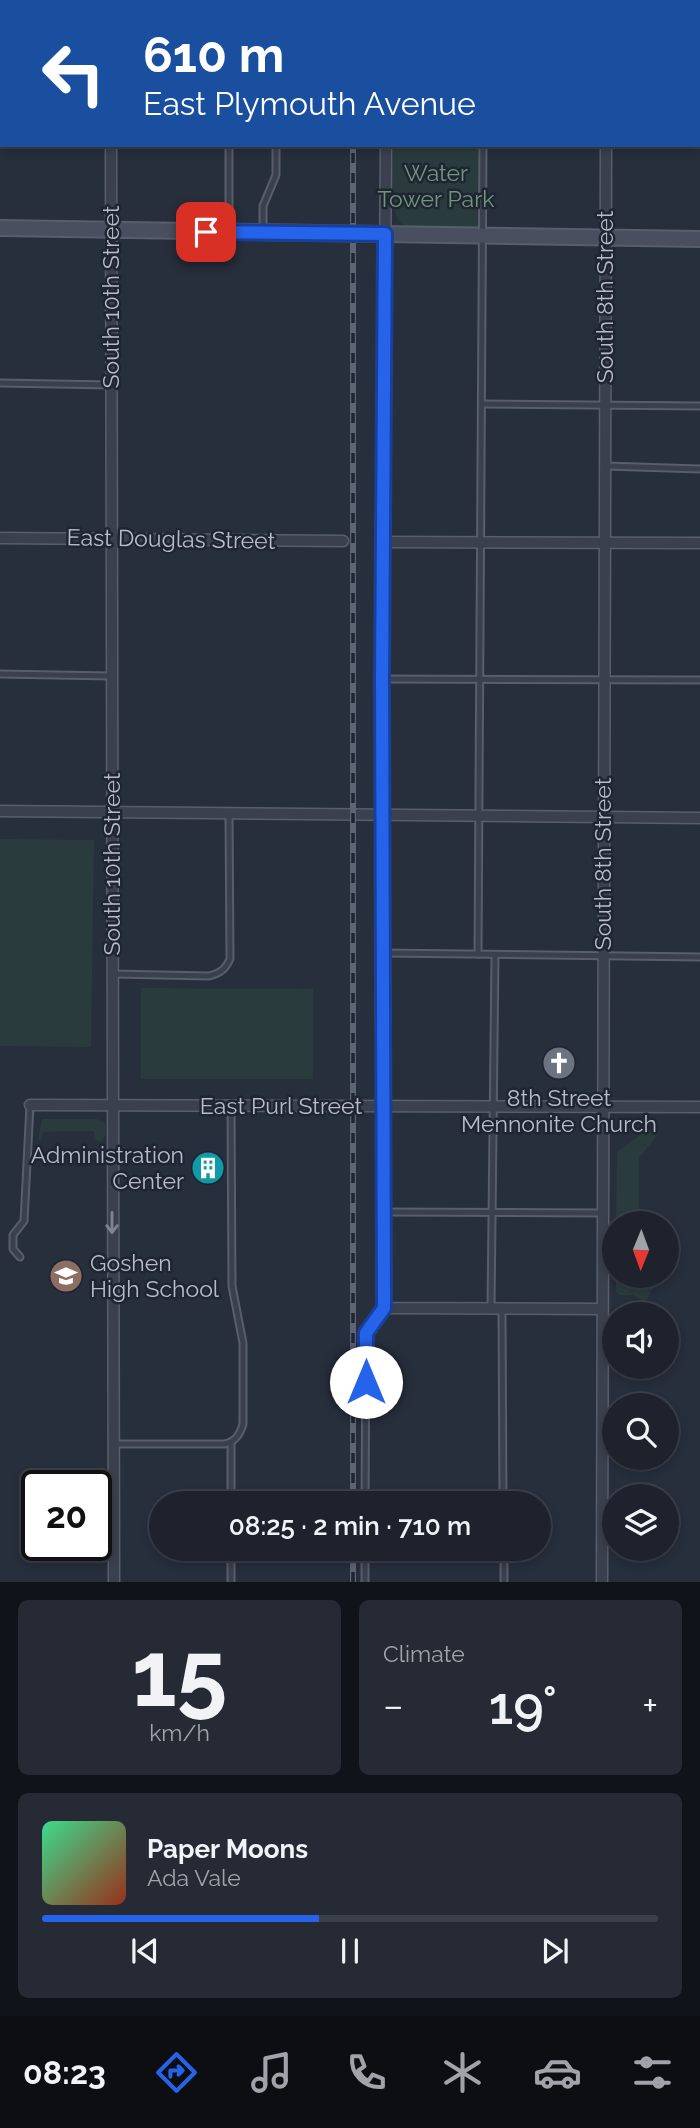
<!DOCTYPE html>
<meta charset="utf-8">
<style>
body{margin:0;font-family:Raleway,sans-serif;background:#252a35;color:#f1f3f6;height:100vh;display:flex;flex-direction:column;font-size:26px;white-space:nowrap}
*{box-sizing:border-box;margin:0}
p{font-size:23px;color:#a0a4aa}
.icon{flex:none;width:38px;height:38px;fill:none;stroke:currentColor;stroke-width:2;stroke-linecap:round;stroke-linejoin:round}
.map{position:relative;height:1582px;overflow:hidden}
.sheet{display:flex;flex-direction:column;gap:18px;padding:18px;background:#101319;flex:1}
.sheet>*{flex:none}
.hud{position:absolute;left:0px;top:0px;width:700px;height:147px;box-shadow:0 4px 10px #0003,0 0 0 2px #3b3f49;background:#1a4fa0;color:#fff;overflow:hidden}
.needle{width:46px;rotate:181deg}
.buttons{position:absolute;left:602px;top:1211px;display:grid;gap:14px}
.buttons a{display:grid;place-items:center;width:77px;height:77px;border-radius:50%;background:#1d222d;box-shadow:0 4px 10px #0003,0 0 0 2px #3b3f49;font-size:35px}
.speed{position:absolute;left:21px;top:1470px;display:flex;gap:14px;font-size:35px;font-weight:700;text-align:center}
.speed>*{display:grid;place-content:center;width:91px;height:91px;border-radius:50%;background:#1d222d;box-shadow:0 4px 10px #0003,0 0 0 2px #3b3f49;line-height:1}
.speed .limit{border:4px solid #111;border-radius:10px;background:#fff;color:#111}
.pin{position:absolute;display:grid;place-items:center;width:60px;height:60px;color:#fff;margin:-30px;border-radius:14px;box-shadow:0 4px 10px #0006}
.me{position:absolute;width:77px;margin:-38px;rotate:0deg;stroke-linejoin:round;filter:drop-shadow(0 0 5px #0008)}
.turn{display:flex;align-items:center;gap:24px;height:147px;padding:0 28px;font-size:32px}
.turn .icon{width:91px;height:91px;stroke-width:2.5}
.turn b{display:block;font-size:49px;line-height:60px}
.big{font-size:52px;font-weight:600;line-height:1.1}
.sheet .widget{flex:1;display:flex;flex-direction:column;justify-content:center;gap:10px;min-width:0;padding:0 24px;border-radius:10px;background:#252a35}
.sheet .dial{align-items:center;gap:0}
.dial b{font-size:91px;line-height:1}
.song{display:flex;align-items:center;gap:21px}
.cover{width:84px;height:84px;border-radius:10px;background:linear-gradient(135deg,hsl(150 70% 55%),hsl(10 70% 35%))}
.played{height:7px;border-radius:4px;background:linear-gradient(90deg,#2563eb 45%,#3b3f49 45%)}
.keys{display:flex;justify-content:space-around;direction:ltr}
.heat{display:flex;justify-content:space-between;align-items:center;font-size:38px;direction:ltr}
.sheet .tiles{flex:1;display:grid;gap:18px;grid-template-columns:1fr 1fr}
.widget:last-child{grid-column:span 2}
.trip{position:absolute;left:149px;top:1491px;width:402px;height:70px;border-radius:35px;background:#1d222d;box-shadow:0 4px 10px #0003,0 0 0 2px #3b3f49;font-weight:600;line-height:70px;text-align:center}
.tabs{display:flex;height:112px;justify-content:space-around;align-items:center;background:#0c0e12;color:#a0a4aa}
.tabs .icon{width:49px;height:49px}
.tabs .active{color:#2563eb}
.tabs b{font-size:32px;color:#f1f3f6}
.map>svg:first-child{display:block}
.green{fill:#2a3b3e}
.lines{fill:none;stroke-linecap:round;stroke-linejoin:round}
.lane-casing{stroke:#585e6b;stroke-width:9}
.street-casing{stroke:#585e6b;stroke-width:13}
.secondary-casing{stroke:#585e6b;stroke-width:18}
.lane{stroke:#3a404d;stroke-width:5}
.street{stroke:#3a404d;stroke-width:10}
.secondary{stroke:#494f5f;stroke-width:14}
.rail-casing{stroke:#5d6473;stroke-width:6}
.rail{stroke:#1f2532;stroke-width:3.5;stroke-dasharray:10;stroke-linecap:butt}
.oneway{stroke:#7f8491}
.route-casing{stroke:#184099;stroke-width:18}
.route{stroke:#2563eb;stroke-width:12}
.labels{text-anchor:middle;stroke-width:5;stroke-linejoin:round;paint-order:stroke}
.park-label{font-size:23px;fill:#70967c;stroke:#1f2532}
.street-label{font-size:23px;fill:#b7bcc8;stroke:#1f2532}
.poi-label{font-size:23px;fill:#b7bcc8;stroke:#1f2532}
</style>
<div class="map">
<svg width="700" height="1582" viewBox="0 0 700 1582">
<rect width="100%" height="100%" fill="#272e3c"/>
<!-- green -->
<g class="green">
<path d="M393,145H480L479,227H407C386,220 393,165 393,145Z"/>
<polygon points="0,839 94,840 91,1047 0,1046"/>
<polygon points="141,988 313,989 313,1079 141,1079"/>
<polygon points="42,1119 97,1119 105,1123 105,1136 101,1141 98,1141 95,1138 94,1131 43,1132 41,1141 38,1139"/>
<polygon points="644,1132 660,1132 639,1158 639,1223 616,1223 617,1152"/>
<polygon points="616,1276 660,1276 645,1302 633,1295 620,1295 616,1292"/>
</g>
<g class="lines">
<defs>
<g id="lane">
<polyline points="230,2 230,0"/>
<polyline points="278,2 278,0"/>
<polyline points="483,2 483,0"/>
<polyline points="0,97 2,97"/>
<polyline points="229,229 229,145"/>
<polyline points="263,230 263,206 276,175 276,145"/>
<polyline points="0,383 111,385"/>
<polyline points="482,404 700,406"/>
<polyline points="605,466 700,469"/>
<polyline points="0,674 111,676"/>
<polyline points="382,679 700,680"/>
<polyline points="382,953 700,957"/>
<polyline points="478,954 483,145"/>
<path d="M113,974L209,976C220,973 225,970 230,959L229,814"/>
<polyline points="383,1212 602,1213"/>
<polyline points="20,1257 13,1249 13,1235 24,1221 30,1105"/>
<polyline points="491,1308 495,955"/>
<polyline points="502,1309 503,1503"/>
<polyline points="231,1443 231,1503"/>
<path d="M115,1444H224C235,1442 240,1435 243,1424V1343L232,1286L231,1106"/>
<polyline points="365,1503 366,1333 384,1308"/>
<polyline points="231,1549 231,1582"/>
<polyline points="504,1549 504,1582"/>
<polyline points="365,1582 365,1549"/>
</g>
<g id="street">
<polyline points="111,0 111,2"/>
<polyline points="389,2 389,0"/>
<polyline points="607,2 607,0"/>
<polyline points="111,145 114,1582"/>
<polyline points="386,145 382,679 384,1308 602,1309"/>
<polyline points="0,538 343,541"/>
<polyline points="383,542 700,543"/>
<polyline points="0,811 700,818"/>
<polyline points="30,1105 700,1107"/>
<polyline points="602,1582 606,145"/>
</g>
<polyline id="secondary" points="0,228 700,239"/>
</defs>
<!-- lane casing -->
<use href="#lane" class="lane-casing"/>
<!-- street casing -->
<use href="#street" class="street-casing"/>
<!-- secondary casing -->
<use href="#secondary" class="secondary-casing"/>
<!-- lane -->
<use href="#lane" class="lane"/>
<!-- street -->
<use href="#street" class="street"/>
<!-- secondary -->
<use href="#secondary" class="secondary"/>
<defs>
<g id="rail">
<polyline points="354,2 354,0"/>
<polyline points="353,1503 353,145"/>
<polyline points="353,1582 353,1549"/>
</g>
</defs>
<!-- rail casing -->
<use href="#rail" class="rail-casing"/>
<!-- rail -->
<use href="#rail" class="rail"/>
</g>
<!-- one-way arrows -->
<defs><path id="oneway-shaft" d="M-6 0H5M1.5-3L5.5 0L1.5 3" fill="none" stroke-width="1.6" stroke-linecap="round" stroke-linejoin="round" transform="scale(1.75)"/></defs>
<use class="oneway" href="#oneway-shaft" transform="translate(112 1223) rotate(90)"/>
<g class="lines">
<defs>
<polyline id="route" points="206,232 385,234 382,679 384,1308 366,1333 366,1382"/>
</defs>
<!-- route casing -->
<use href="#route" class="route-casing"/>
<!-- route -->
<use href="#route" class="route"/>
</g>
<!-- icons -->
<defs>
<symbol id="church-disc" viewBox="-11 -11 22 22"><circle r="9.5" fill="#6b7280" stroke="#1f2532"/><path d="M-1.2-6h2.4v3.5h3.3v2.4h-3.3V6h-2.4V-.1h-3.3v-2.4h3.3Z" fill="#fff"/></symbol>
<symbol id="building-disc" viewBox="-11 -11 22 22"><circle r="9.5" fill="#0f9aa8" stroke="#1f2532"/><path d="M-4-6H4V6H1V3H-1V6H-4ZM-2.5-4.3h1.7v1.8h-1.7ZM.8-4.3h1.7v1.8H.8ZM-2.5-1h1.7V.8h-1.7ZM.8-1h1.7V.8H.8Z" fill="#fff"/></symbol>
<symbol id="school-disc" viewBox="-11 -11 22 22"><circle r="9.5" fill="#8d6e63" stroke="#1f2532"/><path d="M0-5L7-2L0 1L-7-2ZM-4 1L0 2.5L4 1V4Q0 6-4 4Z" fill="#fff"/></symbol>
</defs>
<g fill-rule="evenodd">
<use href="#church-disc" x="540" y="1044" width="38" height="38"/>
<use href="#building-disc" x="189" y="1149" width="38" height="38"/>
<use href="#school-disc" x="47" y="1257" width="38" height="38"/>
</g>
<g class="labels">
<!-- park labels -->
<g class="park-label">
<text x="436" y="181">Water<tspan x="436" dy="26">Tower Park</tspan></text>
</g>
<!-- street labels -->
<g class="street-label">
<text transform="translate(111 297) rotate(-90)" y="8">South 10th Street</text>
<text transform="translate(605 297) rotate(-90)" y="8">South 8th Street</text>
<text transform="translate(171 539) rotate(1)" y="8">East Douglas Street</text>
<text transform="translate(112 864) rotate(-90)" y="8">South 10th Street</text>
<text transform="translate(603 864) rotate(-90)" y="8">South 8th Street</text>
<text x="281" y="1114">East Purl Street</text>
</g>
<!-- poi labels -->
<g class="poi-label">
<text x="559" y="1106">8th Street<tspan x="559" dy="26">Mennonite Church</tspan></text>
<text x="184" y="1163" text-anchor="end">Administration<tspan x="184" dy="26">Center</tspan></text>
<text x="90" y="1271" text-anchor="start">Goshen<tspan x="90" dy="26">High School</tspan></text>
</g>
</g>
</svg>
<div class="buttons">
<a><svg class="needle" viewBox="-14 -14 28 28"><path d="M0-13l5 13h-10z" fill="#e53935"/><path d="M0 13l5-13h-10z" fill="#a0a4aa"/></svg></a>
<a><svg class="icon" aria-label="sound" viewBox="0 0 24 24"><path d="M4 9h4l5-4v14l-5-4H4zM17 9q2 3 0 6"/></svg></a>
<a><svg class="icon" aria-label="search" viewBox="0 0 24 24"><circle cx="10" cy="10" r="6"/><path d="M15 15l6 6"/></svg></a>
<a><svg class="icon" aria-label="layers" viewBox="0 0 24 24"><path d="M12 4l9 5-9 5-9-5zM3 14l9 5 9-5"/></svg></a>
</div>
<div class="speed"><div class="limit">20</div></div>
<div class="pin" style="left:206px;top:232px;background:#d93025"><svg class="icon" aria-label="arrive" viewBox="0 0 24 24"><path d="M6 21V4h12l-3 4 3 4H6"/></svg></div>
<svg class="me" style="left:366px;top:1382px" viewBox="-20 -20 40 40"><circle r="19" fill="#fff"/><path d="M0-13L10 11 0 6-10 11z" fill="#2563eb"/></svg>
<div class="trip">08:25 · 2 min · 710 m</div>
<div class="hud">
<div class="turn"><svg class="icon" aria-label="left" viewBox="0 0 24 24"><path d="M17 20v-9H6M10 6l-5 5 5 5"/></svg><div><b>610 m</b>East Plymouth Avenue</div></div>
</div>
</div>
<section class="sheet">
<div class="tiles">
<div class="widget dial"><b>15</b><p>km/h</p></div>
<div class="widget"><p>Climate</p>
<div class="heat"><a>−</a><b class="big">19°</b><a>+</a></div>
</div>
<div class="widget">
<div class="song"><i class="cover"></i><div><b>Paper Moons</b><p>Ada Vale</p></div></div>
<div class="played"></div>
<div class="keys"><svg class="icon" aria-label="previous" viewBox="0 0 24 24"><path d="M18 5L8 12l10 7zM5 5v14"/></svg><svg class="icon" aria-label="pause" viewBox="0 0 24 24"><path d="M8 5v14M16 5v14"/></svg><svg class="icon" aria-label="next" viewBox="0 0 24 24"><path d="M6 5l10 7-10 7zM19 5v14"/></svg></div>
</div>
</div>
</section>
<nav class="tabs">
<b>08:23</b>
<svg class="icon active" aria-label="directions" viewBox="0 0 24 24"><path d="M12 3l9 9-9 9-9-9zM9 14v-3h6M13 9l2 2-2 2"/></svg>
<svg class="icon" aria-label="music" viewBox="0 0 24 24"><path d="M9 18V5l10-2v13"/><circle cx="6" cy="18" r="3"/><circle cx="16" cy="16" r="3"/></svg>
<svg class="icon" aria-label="phone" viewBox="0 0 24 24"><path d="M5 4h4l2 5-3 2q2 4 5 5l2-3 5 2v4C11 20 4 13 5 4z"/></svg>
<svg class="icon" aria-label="climate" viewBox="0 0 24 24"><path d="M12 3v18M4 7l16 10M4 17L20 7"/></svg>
<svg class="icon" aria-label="car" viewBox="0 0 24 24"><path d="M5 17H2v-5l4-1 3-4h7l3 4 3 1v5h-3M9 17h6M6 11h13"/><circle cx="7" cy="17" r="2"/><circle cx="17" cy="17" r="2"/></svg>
<svg class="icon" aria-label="filters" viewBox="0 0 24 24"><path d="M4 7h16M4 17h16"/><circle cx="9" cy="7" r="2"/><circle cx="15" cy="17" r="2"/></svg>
</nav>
